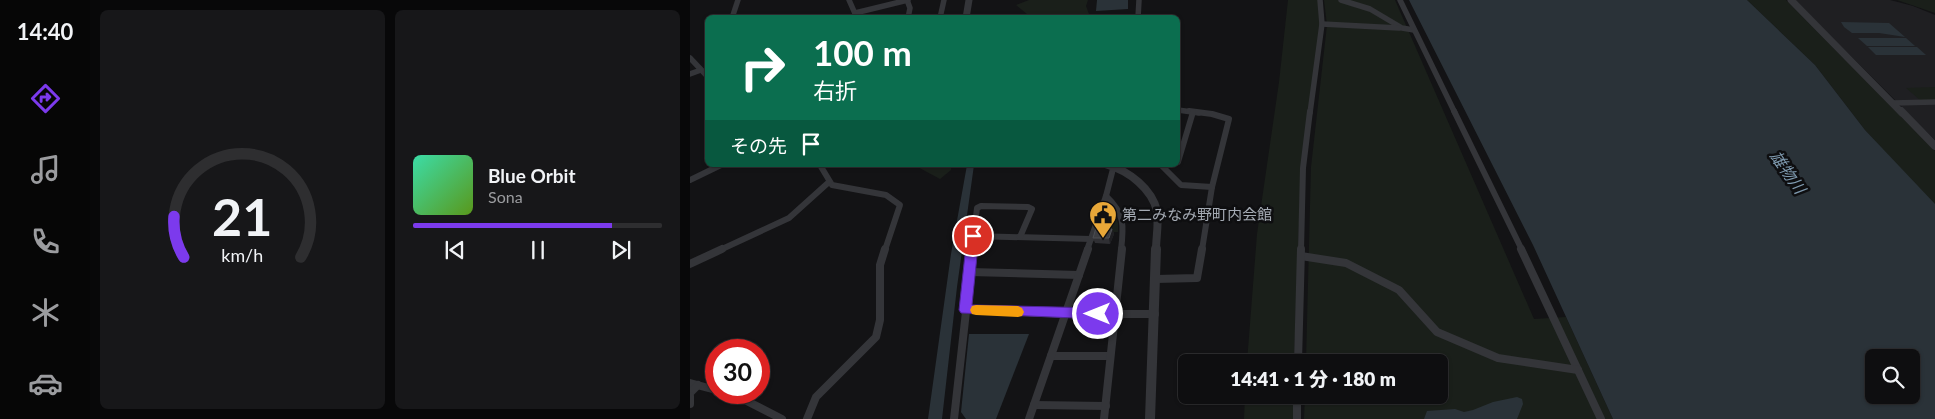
<!DOCTYPE html>
<html lang="ja">
<meta charset="utf-8">
<style>
body{margin:0;font-family:Lato,"Noto Sans JP",sans-serif;background:#171719;color:#f1f3f6;height:100vh;display:flex;flex-direction:column;font-size:19px;white-space:nowrap}
*{box-sizing:border-box;margin:0}
p{font-size:16px;color:#9b9c9f}
.icon{flex:none;width:28px;height:28px;fill:none;stroke:currentColor;stroke-width:2;stroke-linecap:round;stroke-linejoin:round}
.map{position:relative;flex:1;overflow:hidden}
.drawer{display:flex;flex-direction:column;gap:10px;padding:10px;background:#080809;width:600px}
.drawer>*{flex:none}
.top-card{position:absolute;left:15px;top:15px;width:475px;height:152px;border-radius:8px;box-shadow:0 1px 4px #0004,0 0 0 1px #2e2e30;background:#0b6e4f;color:#fff;overflow:hidden}
.controls{position:absolute;left:1175px;top:349px;display:grid;gap:10px}
.controls a{display:grid;place-items:center;width:55px;height:55px;border-radius:8px;background:#0e0e10;box-shadow:0 1px 4px #0004,0 0 0 1px #2e2e30;font-size:25px}
.speed{position:absolute;left:15px;top:339px;display:flex;gap:10px;font-size:25px;font-weight:700;text-align:center}
.speed>*{display:grid;place-content:center;width:65px;height:65px;border-radius:50%;background:#0e0e10;box-shadow:0 1px 4px #0004,0 0 0 1px #2e2e30;line-height:1}
.speed .limit{border:8px solid #d22;background:#fff;color:#111}
.pin{position:absolute;display:grid;place-items:center;width:42px;height:42px;color:#fff;margin:-21px;border:2px solid #fff;border-radius:50%;box-shadow:0 1px 5px #0007}
.me{position:absolute;width:55px;margin:-28px;rotate:270deg;stroke-linejoin:round;filter:drop-shadow(0 0 4px #0008)}
.turn{display:flex;align-items:center;gap:18px;height:105px;padding:0 25px;font-size:22px}
.turn .icon{width:65px;height:65px;stroke-width:2.5}
.turn b{display:block;font-size:35px;line-height:42px}
.then{display:flex;align-items:center;height:48px;padding:0 25px;background:#0003;gap:10px;font-size:19px}
.drawer .widget{flex:1;display:flex;flex-direction:column;justify-content:center;gap:8px;min-width:0;padding:0 18px;border-radius:8px;background:#171719}
.drawer .dial{align-items:center;gap:0}
.dial svg{height:130px;overflow:visible;fill:none;stroke:#2e2e30;stroke-width:7;stroke-linecap:round;text-anchor:middle}
.dial text{fill:#f1f3f6;stroke:none}
.song{display:flex;align-items:center;gap:15px}
.cover{width:60px;height:60px;border-radius:8px;background:linear-gradient(135deg,hsl(160 70% 55%),hsl(90 70% 35%))}
.played{height:5px;border-radius:2px;background:linear-gradient(90deg,#7c3aed 80%,#2e2e30 80%)}
.keys{display:flex;justify-content:space-around;direction:ltr}
.drawer .tiles{flex:1;display:grid;gap:10px;grid-template-columns:repeat(2,1fr)}
.trip{position:absolute;left:488px;top:354px;width:270px;height:50px;border-radius:8px;background:#0e0e10;box-shadow:0 1px 4px #0004,0 0 0 1px #2e2e30;font-weight:800;line-height:50px;text-align:center}
main{display:flex;flex:1;min-height:0}
.tab-bar{display:flex;flex-direction:column;width:90px;justify-content:space-around;align-items:center;background:#060606;color:#9b9c9f}
.tab-bar .icon{width:35px;height:35px}
.tab-bar .on{color:#7c3aed}
.tab-bar b{font-size:22px;color:#f1f3f6}
.map>svg:first-child{display:block}
.built{fill:#1f1f22}
.green{fill:#1a1f1a}
.water{fill:#2a3238;fill-rule:evenodd}
.lines{fill:none;stroke-linecap:round;stroke-linejoin:round}
.minor-far2{stroke:#343539;stroke-width:5.5}
.minor-far1{stroke:#343539;stroke-width:6}
.minor{stroke:#343539;stroke-width:8}
.tertiary-far2{stroke:#343539;stroke-width:7}
.tertiary-far1{stroke:#343539;stroke-width:8}
.tertiary{stroke:#343539;stroke-width:10}
.wall{fill:#2f2f33}
.shaded-wall{fill:#1e1e21}
.building{fill:#3c3d41;stroke:#4c4e53}
.route{fill:#7c3aed;stroke:#51269a}
.slow{fill:#f59e0b}
.labels{text-anchor:middle;stroke-width:5;stroke-linejoin:round;paint-order:stroke}
.poi-label{font-size:15px;fill:#a5abb4;stroke:#0e0e10;text-anchor:start}
.water-label{font-size:16px;font-style:italic;fill:#7e99ae;stroke:#0e0e10}
</style>
<main>
<nav class="tab-bar">
<b>14:40</b>
<svg class="icon on" aria-label="directions" viewBox="0 0 24 24"><path d="M12 3l9 9-9 9-9-9zM9 14v-3h6M13 9l2 2-2 2"/></svg>
<svg class="icon" aria-label="music" viewBox="0 0 24 24"><path d="M9 18V5l10-2v13"/><circle cx="6" cy="18" r="3"/><circle cx="16" cy="16" r="3"/></svg>
<svg class="icon" aria-label="phone" viewBox="0 0 24 24"><path d="M5 4h4l2 5-3 2q2 4 5 5l2-3 5 2v4C11 20 4 13 5 4z"/></svg>
<svg class="icon" aria-label="climate" viewBox="0 0 24 24"><path d="M12 3v18M4 7l16 10M4 17L20 7"/></svg>
<svg class="icon" aria-label="car" viewBox="0 0 24 24"><path d="M5 17H2v-5l4-1 3-4h7l3 4 3 1v5h-3M9 17h6M6 11h13"/><circle cx="7" cy="17" r="2"/><circle cx="17" cy="17" r="2"/></svg>
</nav>
<section class="drawer">
<div class="tiles">
<div class="widget dial"><svg viewBox="0 0 100 80">
<path d="M14 69A42 42 0 1 1 86 69"/>
<path d="M14 69A42 42 0 0 1 8 44" stroke="#7c3aed"/>
<text x="50" y="56" font-size="32" font-weight="700">21</text>
<text x="50" y="72" font-size="11">km/h</text>
</svg></div>
<div class="widget">
<div class="song"><i class="cover"></i><div><b>Blue Orbit</b><p>Sona</p></div></div>
<div class="played"></div>
<div class="keys"><svg class="icon" aria-label="previous" viewBox="0 0 24 24"><path d="M18 5L8 12l10 7zM5 5v14"/></svg><svg class="icon" aria-label="pause" viewBox="0 0 24 24"><path d="M8 5v14M16 5v14"/></svg><svg class="icon" aria-label="next" viewBox="0 0 24 24"><path d="M6 5l10 7-10 7zM19 5v14"/></svg></div>
</div>
</div>
</section>
<div class="map">
<svg width="1245" height="419" viewBox="0 0 1245 419">
<rect width="100%" height="100%" fill="#131315"/>
<!-- built -->
<polygon class="built" points="1105,0 1200,0 1223,6 1245,15 1245,140"/>
<!-- green -->
<g class="green">
<polygon points="339,0 398,0 396,6 399,14 390,17 336,17 333,16 337,14 326,5"/>
<polygon points="598,0 628,0 630,24 611,168 604,362 557,362 567,234 589,82"/>
<polygon points="634,0 705,0 844,319 876,317 923,419 614,419 615,395 749,395 749,362 616,362 621,167 637,25"/>
<polygon points="1057,0 1096,0 1245,151 1245,206 1175,130 1125,65"/>
<polygon points="1207,0 1245,0 1245,13"/>
<polygon points="1245,87 1245,100 1230,100 1216,88"/>
<polygon points="224,165 261,165 261,170 250,179"/>
<polygon points="422,206 428,223 428,232 407,232 415,208"/>
<polygon points="555,395 603,395 603,419 554,419"/>
</g>
<!-- water -->
<g class="water">
<polygon points="407,0 438,0 438,9 406,11"/>
<path d="M719,0H1057L1125,65L1175,130L1245,204V419H923L843,245ZM1184,358H1221V395H1184Z"/>
<polygon points="1151,22 1199,23 1215,37 1189,33 1162,33 1154,27"/>
<polygon points="1168,38 1216,38 1225,46 1177,46"/>
<polygon points="1178,47 1227,47 1236,55 1186,55"/>
<polygon points="277,165 284,165 267,287 252,419 238,419 261,254"/>
<polygon points="279,334 339,334 306,419 276,419 271,412"/>
<polygon points="827,397 832,399 833,404 827,419 734,419 737,411 765,409 774,412 783,410 803,402"/>
</g>
<g class="lines">
<!-- minor-far2 -->
<g class="minor-far2">
<polyline points="159,0 167,18"/>
<polyline points="217,0 220,8 218,18"/>
<polyline points="651,0 680,9 712,28 724,30"/>
<polyline points="710,0 765,113"/>
<polyline points="165,13 218,0"/>
<polyline points="42,18 48,0"/>
<polyline points="250,18 254,0"/>
<polyline points="448,18 449,0"/>
<polyline points="632,24 709,28"/>
<polyline points="0,58 18,77"/>
<polyline points="0,74 11,70"/>
<polyline points="1203,103 1245,102"/>
<polyline points="488,110 509,113"/>
<polyline points="620,113 632,24 630,0"/>
</g>
<!-- minor-far1 -->
<g class="minor-far1">
<polyline points="499,111 522,114 539,119 522,187 512,250"/>
<polyline points="764,111 832,250"/>
<polyline points="488,162 503,112"/>
<polyline points="130,165 142,185 196,195 210,205 195,250"/>
<polyline points="471,165 491,185 522,187"/>
<polyline points="0,180 31,165"/>
<path d="M416,196C435,214 434,226 431,250"/>
<polyline points="283,236 401,239"/>
<polyline points="30,250 99,218 139,182"/>
<polyline points="282,250 287,208 291,206 338,207 342,209 330,237"/>
<polyline points="397,250 416,196 424,165"/>
<polyline points="611,250 613,168 620,111"/>
</g>
<!-- minor -->
<g class="minor">
<polyline points="831,249 911,419"/>
<polyline points="611,256 656,263 709,290 747,332 808,358 888,370"/>
<polyline points="0,264 32,249"/>
<polyline points="280,272 389,275"/>
<polyline points="466,279 507,278 512,249"/>
<polyline points="275,310 375,314 465,314"/>
<polyline points="361,356 420,356"/>
<polyline points="608,362 611,249"/>
<polyline points="0,383 26,390"/>
<polyline points="34,392 47,396 92,419"/>
<polyline points="0,393 8,385"/>
<polyline points="607,395 607,419"/>
<polyline points="0,396 0,404"/>
<polyline points="344,405 416,406"/>
<polyline points="117,419 126,397 186,337 190,320 190,265 195,249"/>
<polyline points="264,419 283,249"/>
<polyline points="339,419 398,249"/>
<polyline points="414,419 432,249"/>
</g>
<!-- tertiary-far2 -->
<g class="tertiary-far2">
<polyline points="1101,0 1212,113"/>
<polyline points="276,18 279,0"/>
</g>
<!-- tertiary-far1 -->
<g class="tertiary-far1">
<polyline points="1211,111 1245,146"/>
<path d="M418,165C439,171 462,189 467,211C469,223 466,238 466,250"/>
</g>
<!-- tertiary -->
<polyline class="tertiary" points="460,419 466,249"/>
</g>
<!-- wall -->
<polygon class="wall" points="422,229 424,234 420,244 405,243 403,238"/>
<!-- shaded-wall -->
<polygon class="shaded-wall" points="422,229 424,234 420,244 419,238"/>
<!-- building -->
<polygon class="building" points="406,228 422,229 419,238 403,238"/>
<!-- route -->
<polygon class="route" points="283,232 289,236 282,305 408,308 412,310 414,314 412,318 408,319 271,313 269,310 277,236"/>
<!-- slow -->
<polygon class="slow" points="286,305 328,306 332,308 334,312 332,316 328,317 286,315 282,314 280,310 282,306"/>
<!-- icons -->
<defs>
<symbol id="civic-pin" viewBox="-11 -11 22 30"><path d="M0 17L-7.5 6A9.5 9.5 0 1 1 7.5 6Z" fill="#e8a738" stroke="#0e0e10"/><path d="M-.6-6.5H3V-4.5H.6V-3L4-1V1h2V6H-6V1h2V-1L-.6-3ZM-1.2 2.5V6h2.4V2.5Z" fill="#111"/></symbol>
</defs>
<g fill-rule="evenodd">
<use href="#civic-pin" x="397" y="199" width="32" height="43"/>
</g>
<g class="labels">
<!-- poi labels -->
<g class="poi-label">
<text x="432" y="220">第二みなみ野町内会館</text>
</g>
<!-- water labels -->
<g class="water-label">
<text transform="translate(1098 172) rotate(55)" y="6">雄物川</text>
</g>
</g>
</svg>
<div class="controls">
<a><svg class="icon" aria-label="search" viewBox="0 0 24 24"><circle cx="10" cy="10" r="6"/><path d="M15 15l6 6"/></svg></a>
</div>
<div class="speed"><div class="limit">30</div></div>
<div class="pin" style="left:283px;top:236px;background:#d93025"><svg class="icon" aria-label="arrive" viewBox="0 0 24 24"><path d="M6 21V4h12l-3 4 3 4H6"/></svg></div>
<svg class="me" style="left:408px;top:314px" viewBox="-20 -20 40 40"><circle r="17" fill="#7c3aed" stroke="#fff" stroke-width="3"/><path d="M0-11L8 9 0 5-8 9z" fill="#fff"/></svg>
<div class="trip">14:41 · 1 分 · 180 m</div>
<div class="top-card">
<div class="turn"><svg class="icon" aria-label="right" viewBox="0 0 24 24"><path d="M7 20v-9h11M14 6l5 5-5 5"/></svg><div><b>100 m</b>右折</div></div>
<div class="then">その先<svg class="icon" aria-label="arrive" viewBox="0 0 24 24"><path d="M6 21V4h12l-3 4 3 4H6"/></svg></div>
</div>
</div>
</main>
